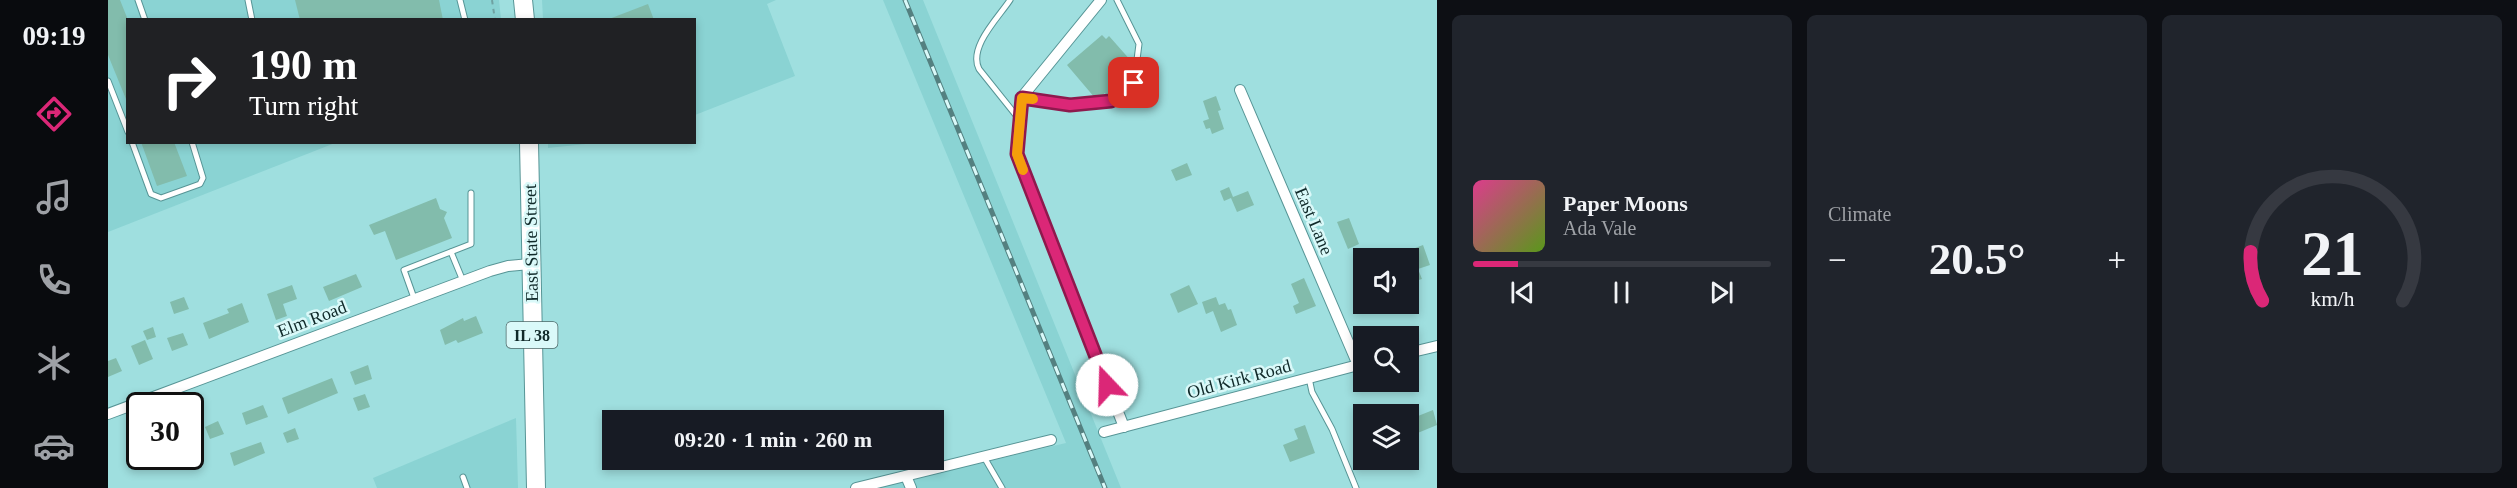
<!DOCTYPE html>
<meta charset="utf-8">
<style>
body{margin:0;font-family:Georgia,serif;background:#20242c;color:#f1f3f6;height:100vh;display:flex;flex-direction:column;font-size:22px;white-space:nowrap}
*{box-sizing:border-box;margin:0}
p{font-size:20px;color:#9ea1a6}
.icon{flex:none;width:33px;height:33px;fill:none;stroke:currentColor;stroke-width:2;stroke-linecap:round;stroke-linejoin:round}
.map{position:relative;flex:1;overflow:hidden}
.details{display:flex;flex-direction:column;gap:15px;padding:15px;background:#0d0f14;width:1080px}
.details>*{flex:none}
.hud{position:absolute;left:18px;top:18px;width:570px;height:126px;border-radius:0px;box-shadow:0 3px 9px #0003;background:#202124;color:#fff;overflow:hidden}
.fabs{position:absolute;left:1245px;top:248px;display:grid;gap:12px}
.fabs a{display:grid;place-items:center;width:66px;height:66px;border-radius:0px;background:#171b24;box-shadow:0 3px 9px #0003;font-size:30px}
.speed{position:absolute;left:18px;top:392px;display:flex;gap:12px;font-size:30px;font-weight:700;text-align:center}
.speed>*{display:grid;place-content:center;width:78px;height:78px;border-radius:50%;background:#171b24;box-shadow:0 3px 9px #0003;line-height:1}
.speed .limit{border:3px solid #111;border-radius:9px;background:#fff;color:#111}
.pin{position:absolute;display:grid;place-items:center;width:51px;height:51px;color:#fff;margin:-26px;border-radius:12px;box-shadow:0 3px 9px #0006}
.me{position:absolute;width:66px;margin:-33px;rotate:339deg;stroke-linejoin:round;filter:drop-shadow(0 0 4px #0008)}
.turn{display:flex;align-items:center;gap:21px;height:126px;padding:0 24px;font-size:27px}
.turn .icon{width:78px;height:78px;stroke-width:2.5}
.turn b{display:block;font-size:42px;line-height:51px}
.big{font-size:45px;font-weight:800;line-height:1.1}
.details .card{flex:1;display:flex;flex-direction:column;justify-content:center;gap:9px;min-width:0;padding:0 21px;border-radius:9px;background:#20242c}
.details .dial{align-items:center;gap:0}
.dial svg{height:156px;overflow:visible;fill:none;stroke:#363941;stroke-width:7;stroke-linecap:round;text-anchor:middle}
.dial text{fill:#f1f3f6;stroke:none}
.song{display:flex;align-items:center;gap:18px}
.cover{width:72px;height:72px;border-radius:9px;background:linear-gradient(135deg,hsl(330 70% 55%),hsl(90 70% 35%))}
.played{height:6px;border-radius:3px;background:linear-gradient(90deg,#db2777 15%,#363941 15%)}
.keys{display:flex;justify-content:space-around;direction:ltr}
.heat{display:flex;justify-content:space-between;align-items:center;font-size:33px;direction:ltr}
.details .tiles{flex:1;display:grid;gap:15px;grid-template-columns:repeat(3,1fr)}
.trip{position:absolute;left:494px;top:410px;width:342px;height:60px;border-radius:0px;background:#171b24;box-shadow:0 3px 9px #0003;font-weight:800;line-height:60px;text-align:center}
main{display:flex;flex:1;min-height:0}
.tab-bar{display:flex;flex-direction:column;width:108px;justify-content:space-around;align-items:center;background:#090b0e;color:#9ea1a6}
.tab-bar .icon{width:42px;height:42px}
.tab-bar .current{color:#db2777}
.tab-bar b{font-size:27px;color:#f1f3f6}
.map>svg:first-child{display:block}
.built{fill:#8ad3d3}
.building{fill:#82bcac}
.lines{fill:none;stroke-linecap:round;stroke-linejoin:round}
.lane-casing{stroke:#579596;stroke-width:7}
.street-casing{stroke:#579596;stroke-width:12}
.primary-casing{stroke:#579596;stroke-width:20}
.path{stroke:#6fa2a2;stroke-width:2;stroke-dasharray:4.5 4.5;stroke-linecap:butt}
.lane{stroke:#fff;stroke-width:5}
.street{stroke:#fff;stroke-width:10}
.primary{stroke:#fff;stroke-width:18}
.rail-casing{stroke:#548080;stroke-width:5}
.rail{stroke:#daf9f9;stroke-width:3;stroke-dasharray:9;stroke-linecap:butt}
.route-casing{stroke:#8e194d;stroke-width:15}
.route{stroke:#db2777;stroke-width:10}
.slow{stroke:#f59e0b;stroke-width:10}
.labels{text-anchor:middle;stroke-width:5;stroke-linejoin:round;paint-order:stroke}
.shield{fill:#daf9f9;stroke:#4d6868;stroke-width:1.5}
.shield-label{font-size:16px;font-weight:bold;fill:#102a2a}
.street-label{font-size:18px;fill:#102a2a;stroke:#daf9f9}
</style>
<main>
<nav class="tab-bar">
<b>09:19</b>
<svg class="icon current" aria-label="directions" viewBox="0 0 24 24"><path d="M12 3l9 9-9 9-9-9zM9 14v-3h6M13 9l2 2-2 2"/></svg>
<svg class="icon" aria-label="music" viewBox="0 0 24 24"><path d="M9 18V5l10-2v13"/><circle cx="6" cy="18" r="3"/><circle cx="16" cy="16" r="3"/></svg>
<svg class="icon" aria-label="phone" viewBox="0 0 24 24"><path d="M5 4h4l2 5-3 2q2 4 5 5l2-3 5 2v4C11 20 4 13 5 4z"/></svg>
<svg class="icon" aria-label="climate" viewBox="0 0 24 24"><path d="M12 3v18M4 7l16 10M4 17L20 7"/></svg>
<svg class="icon" aria-label="car" viewBox="0 0 24 24"><path d="M5 17H2v-5l4-1 3-4h7l3 4 3 1v5h-3M9 17h6M6 11h13"/><circle cx="7" cy="17" r="2"/><circle cx="17" cy="17" r="2"/></svg>
</nav>
<div class="map">
<svg width="1329" height="488" viewBox="0 0 1329 488">
<rect width="100%" height="100%" fill="#9fdfdf"/>
<!-- built -->
<g class="built">
<polygon points="0,0 391,0 393,19 20,20 20,142 227,143 0,232"/>
<polygon points="434,0 668,0 659,4 687,76 587,115 586,20 435,19"/>
<polygon points="775,0 815,0 1013,488 767,488 958,443"/>
<polygon points="440,142 487,142 487,143 440,148"/>
<polygon points="408,418 410,488 269,488 265,478"/>
</g>
<!-- building -->
<g class="building">
<polygon points="0,0 12,0 20,20 20,104 0,55"/>
<polygon points="187,0 331,0 335,20 192,20"/>
<polygon points="540,4 546,20 502,20 501,19"/>
<polygon points="994,35 998,39 1001,36 1024,62 1023,68 1019,71 1022,75 998,95 997,93 992,97 987,98 959,65"/>
<polygon points="1108,96 1113,110 1110,111 1116,129 1104,134 1102,128 1098,129 1095,121 1101,119 1095,101"/>
<polygon points="33,142 66,142 79,176 49,186"/>
<polygon points="1079,163 1084,175 1068,181 1063,170"/>
<polygon points="1121,187 1125,197 1140,191 1146,205 1129,212 1123,198 1116,201 1112,191"/>
<polygon points="328,198 332,209 339,212 336,218 344,238 288,260 277,231 266,235 261,225"/>
<polygon points="1241,218 1251,244 1240,249 1229,222"/>
<polygon points="1315,245 1322,265 1310,269 1314,279 1300,283 1300,263 1306,261 1302,250"/>
<polygon points="248,274 254,287 221,301 215,287"/>
<polygon points="1196,278 1208,306 1188,314 1185,306 1191,303 1183,284"/>
<polygon points="184,285 189,299 175,304 179,316 168,320 159,294"/>
<polygon points="1081,285 1090,304 1070,313 1062,294"/>
<polygon points="76,297 81,309 66,314 62,302"/>
<polygon points="1108,297 1111,305 1117,303 1120,310 1123,309 1129,325 1113,332 1105,311 1098,314 1094,302"/>
<polygon points="134,303 141,322 101,339 95,323 121,313 119,309"/>
<polygon points="368,316 375,333 350,343 348,340 337,345 332,330 355,318 356,321"/>
<polygon points="45,327 48,337 39,340 35,331"/>
<polygon points="75,333 80,345 64,351 59,338"/>
<polygon points="37,340 45,359 31,365 23,346"/>
<polygon points="8,358 14,371 0,377 0,361"/>
<polygon points="260,365 264,379 247,385 242,372"/>
<polygon points="224,378 230,393 180,414 174,398"/>
<polygon points="257,394 262,407 250,411 245,398"/>
<polygon points="155,405 160,417 138,425 134,413"/>
<polygon points="1325,410 1329,425 1300,437 1300,420"/>
<polygon points="110,421 116,434 102,439 97,427"/>
<polygon points="1197,425 1207,453 1182,462 1175,445 1190,439 1186,429"/>
<polygon points="187,428 191,439 179,443 175,433"/>
<polygon points="153,442 157,453 126,466 122,453"/>
<polygon points="38,456 65,456 42,465"/>
</g>
<g class="lines">
<defs>
<g id="lane">
<polyline points="30,0 37,20"/>
<polyline points="140,0 144,20"/>
<polyline points="352,0 357,20"/>
<path d="M902,0C891,17 860,47 871,69L911,119"/>
<polyline points="0,81 20,132"/>
<polyline points="914,97 962,105 1003,101 1026,83 1031,44 1009,0"/>
<polyline points="24,142 43,194 53,198 92,184 95,178 84,142"/>
<polyline points="343,252 355,281"/>
<polyline points="306,298 296,270 363,244 363,193"/>
<polyline points="1201,378 1204,392 1224,429 1248,488"/>
<polyline points="876,457 894,488"/>
<polyline points="355,477 359,488"/>
</g>
<g id="street">
<polyline points="993,0 914,97 909,154 1016,427"/>
<polyline points="1132,90 1250,365"/>
<polyline points="1300,353 1329,346"/>
<polyline points="0,414 382,271 400,266 422,264"/>
<polyline points="996,432 1254,364"/>
<polyline points="798,476 803,488"/>
<polyline points="748,488 943,440"/>
</g>
<g id="primary">
<polyline points="415,0 417,20"/>
<polyline points="421,142 428,488"/>
</g>
</defs>
<!-- lane casing -->
<use href="#lane" class="lane-casing"/>
<!-- street casing -->
<use href="#street" class="street-casing"/>
<!-- primary casing -->
<use href="#primary" class="primary-casing"/>
<!-- path -->
<polyline class="path" points="384,0 387,20"/>
<!-- lane -->
<use href="#lane" class="lane"/>
<!-- street -->
<use href="#street" class="street"/>
<!-- primary -->
<use href="#primary" class="primary"/>
<defs>
<polyline id="rail" points="797,0 997,488"/>
</defs>
<!-- rail casing -->
<use href="#rail" class="rail-casing"/>
<!-- rail -->
<use href="#rail" class="rail"/>
</g>
<g class="lines">
<defs>
<polyline id="route" points="999,385 909,154 914,98 962,105 1003,101 1026,83"/>
</defs>
<!-- route casing -->
<use href="#route" class="route-casing"/>
<!-- route -->
<use href="#route" class="route"/>
<!-- slow -->
<polyline class="slow" points="915,170 909,154 914,98 925,99"/>
</g>
<g class="labels">
<!-- shield labels -->
<rect class="shield" x="398.5" y="322" width="51" height="26" rx="4.5"/>
<g class="shield-label">
<text x="424" y="341">IL 38</text>
</g>
<!-- street labels -->
<g class="street-label">
<text transform="translate(1206 221) rotate(67)" y="6">East Lane</text>
<text transform="translate(423 243) rotate(-91)" y="6">East State Street</text>
<text transform="translate(204 319) rotate(-21)" y="6">Elm Road</text>
<text transform="translate(1131 379) rotate(-15)" y="6">Old Kirk Road</text>
</g>
</g>
</svg>
<div class="fabs">
<a><svg class="icon" aria-label="sound" viewBox="0 0 24 24"><path d="M4 9h4l5-4v14l-5-4H4zM17 9q2 3 0 6"/></svg></a>
<a><svg class="icon" aria-label="search" viewBox="0 0 24 24"><circle cx="10" cy="10" r="6"/><path d="M15 15l6 6"/></svg></a>
<a><svg class="icon" aria-label="layers" viewBox="0 0 24 24"><path d="M12 4l9 5-9 5-9-5zM3 14l9 5 9-5"/></svg></a>
</div>
<div class="speed"><div class="limit">30</div></div>
<div class="pin" style="left:1026px;top:83px;background:#d93025"><svg class="icon" aria-label="arrive" viewBox="0 0 24 24"><path d="M6 21V4h12l-3 4 3 4H6"/></svg></div>
<svg class="me" style="left:999px;top:385px" viewBox="-20 -20 40 40"><circle r="19" fill="#fff"/><path d="M0-13L10 11 0 6-10 11z" fill="#db2777"/></svg>
<div class="trip">09:20 · 1 min · 260 m</div>
<div class="hud">
<div class="turn"><svg class="icon" aria-label="right" viewBox="0 0 24 24"><path d="M7 20v-9h11M14 6l5 5-5 5"/></svg><div><b>190 m</b>Turn right</div></div>
</div>
</div>
<section class="details">
<div class="tiles">
<div class="card">
<div class="song"><i class="cover"></i><div><b>Paper Moons</b><p>Ada Vale</p></div></div>
<div class="played"></div>
<div class="keys"><svg class="icon" aria-label="previous" viewBox="0 0 24 24"><path d="M18 5L8 12l10 7zM5 5v14"/></svg><svg class="icon" aria-label="pause" viewBox="0 0 24 24"><path d="M8 5v14M16 5v14"/></svg><svg class="icon" aria-label="next" viewBox="0 0 24 24"><path d="M6 5l10 7-10 7zM19 5v14"/></svg></div>
</div>
<div class="card"><p>Climate</p>
<div class="heat"><a>−</a><b class="big">20.5°</b><a>+</a></div>
</div>
<div class="card dial"><svg viewBox="0 0 100 80">
<path d="M14 69A42 42 0 1 1 86 69"/>
<path d="M14 69A42 42 0 0 1 8 44" stroke="#db2777"/>
<text x="50" y="56" font-size="32" font-weight="700">21</text>
<text x="50" y="72" font-size="11">km/h</text>
</svg></div>
</div>
</section>
</main>
